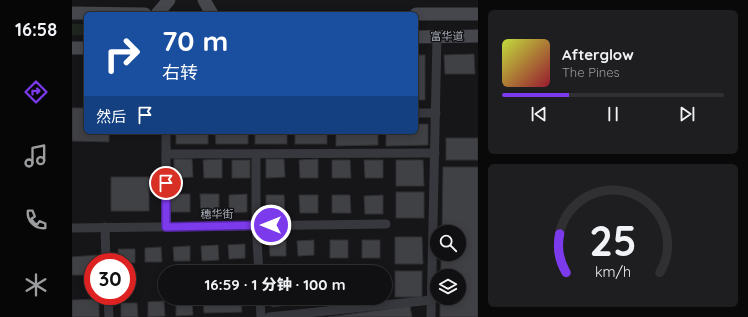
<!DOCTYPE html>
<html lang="zh">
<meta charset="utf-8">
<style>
body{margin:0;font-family:Quicksand,"Noto Sans SC",sans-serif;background:#1e1e20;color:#f1f3f6;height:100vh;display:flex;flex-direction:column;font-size:15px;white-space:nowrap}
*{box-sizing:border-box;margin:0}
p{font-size:13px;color:#9c9d9f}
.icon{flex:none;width:22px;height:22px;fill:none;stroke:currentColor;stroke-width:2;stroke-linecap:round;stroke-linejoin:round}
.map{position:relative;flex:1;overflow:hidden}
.drawer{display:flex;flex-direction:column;gap:10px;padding:10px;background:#09090a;width:270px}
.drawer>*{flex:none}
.hud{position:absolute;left:12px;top:12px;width:334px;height:122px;border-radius:6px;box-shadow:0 2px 10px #0003,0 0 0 1px #303032;background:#1a4fa0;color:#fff;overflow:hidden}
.buttons{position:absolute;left:358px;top:225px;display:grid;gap:8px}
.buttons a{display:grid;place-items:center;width:36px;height:36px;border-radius:50%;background:#101012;box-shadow:0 2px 10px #0003,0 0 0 1px #303032;font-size:20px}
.speed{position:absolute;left:12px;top:253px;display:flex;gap:8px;font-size:20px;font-weight:700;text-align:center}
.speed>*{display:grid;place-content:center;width:52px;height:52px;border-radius:50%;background:#101012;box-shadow:0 2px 10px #0003,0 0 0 1px #303032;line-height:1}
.speed .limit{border:6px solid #d22;background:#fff;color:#111}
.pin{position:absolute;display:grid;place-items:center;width:34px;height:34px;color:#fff;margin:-17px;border:2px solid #fff;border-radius:50%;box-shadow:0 1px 4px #0007}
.me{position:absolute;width:44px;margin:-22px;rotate:270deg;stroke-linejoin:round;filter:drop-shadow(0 0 3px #0008)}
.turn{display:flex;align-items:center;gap:14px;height:84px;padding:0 12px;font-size:18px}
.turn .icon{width:52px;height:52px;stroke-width:2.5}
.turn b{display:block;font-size:28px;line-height:34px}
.then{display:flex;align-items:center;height:38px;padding:0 12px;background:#0003;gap:8px;font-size:15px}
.drawer .card{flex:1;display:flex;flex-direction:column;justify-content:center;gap:6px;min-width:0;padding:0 14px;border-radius:6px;background:#1e1e20}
.drawer .dial{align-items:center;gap:0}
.dial svg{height:104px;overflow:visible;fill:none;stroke:#303032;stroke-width:7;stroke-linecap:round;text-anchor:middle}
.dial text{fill:#f1f3f6;stroke:none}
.song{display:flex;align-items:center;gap:12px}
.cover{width:48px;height:48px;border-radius:6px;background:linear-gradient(135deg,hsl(70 70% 55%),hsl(350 70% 35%))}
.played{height:4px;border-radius:2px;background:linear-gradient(90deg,#7c3aed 30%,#303032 30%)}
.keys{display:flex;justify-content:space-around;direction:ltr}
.trip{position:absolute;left:86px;top:265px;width:234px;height:40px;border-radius:20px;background:#101012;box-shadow:0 2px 10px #0003,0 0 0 1px #303032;font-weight:800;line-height:40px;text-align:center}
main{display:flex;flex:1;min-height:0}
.menu{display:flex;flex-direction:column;width:72px;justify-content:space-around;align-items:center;background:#060607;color:#9c9d9f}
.menu .icon{width:28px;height:28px}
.menu .on{color:#7c3aed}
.menu b{font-size:18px;color:#f1f3f6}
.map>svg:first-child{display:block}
.green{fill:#1e261f}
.building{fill:#404145;stroke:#303034}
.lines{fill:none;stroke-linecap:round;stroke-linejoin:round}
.street{stroke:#37383d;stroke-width:9}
.secondary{stroke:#45474d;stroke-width:13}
.route-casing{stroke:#51269a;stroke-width:10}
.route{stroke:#7c3aed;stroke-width:7}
.labels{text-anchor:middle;stroke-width:3;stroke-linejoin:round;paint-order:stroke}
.street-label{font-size:11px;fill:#a8adb8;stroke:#111113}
</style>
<main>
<nav class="menu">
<b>16:58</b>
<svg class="icon on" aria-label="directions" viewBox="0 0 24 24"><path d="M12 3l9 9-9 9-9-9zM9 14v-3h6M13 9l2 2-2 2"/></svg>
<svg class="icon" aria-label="music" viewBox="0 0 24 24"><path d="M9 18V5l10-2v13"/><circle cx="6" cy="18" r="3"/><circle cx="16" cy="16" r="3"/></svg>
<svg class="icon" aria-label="phone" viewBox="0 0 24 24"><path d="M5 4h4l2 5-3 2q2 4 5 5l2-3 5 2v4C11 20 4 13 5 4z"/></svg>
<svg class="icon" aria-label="climate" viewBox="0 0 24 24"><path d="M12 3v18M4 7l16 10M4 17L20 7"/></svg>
</nav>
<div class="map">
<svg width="406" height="317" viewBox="0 0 406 317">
<rect width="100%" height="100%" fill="#161618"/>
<!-- green -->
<rect class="green" x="0" y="24" width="14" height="11"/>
<!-- building -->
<g class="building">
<polygon points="402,54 403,74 373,74 372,55"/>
<rect x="344" y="55" width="9" height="45"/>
<polygon points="0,108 14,108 14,132 37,132 37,142 0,141"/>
<polygon points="344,124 356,124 356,145 314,146 314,132 344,132"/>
<rect x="104" y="132" width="32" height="12"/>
<polygon points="143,132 176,132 176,144 144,144"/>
<rect x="183" y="132" width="32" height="12"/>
<rect x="223" y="132" width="32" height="12"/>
<polygon points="264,132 306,132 306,145 264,146"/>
<rect x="374" y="138" width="32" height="22"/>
<polygon points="102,159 120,159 121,177 102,178"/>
<polygon points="150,159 150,178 132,178 131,160"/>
<polygon points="194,159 212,159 213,177 194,178"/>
<polygon points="246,159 246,178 228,178 227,160"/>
<rect x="160" y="160" width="18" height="18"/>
<polygon points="260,160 278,160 279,178 260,178"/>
<polygon points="292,160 311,160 311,178 293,178"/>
<polygon points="324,160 351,160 352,186 324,186"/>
<polygon points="371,167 406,167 406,317 368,317 368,298 387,298 387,276 369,276 369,254 387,254 387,232 370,232"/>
<rect x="39" y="177" width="38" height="34"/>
<rect x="324" y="192" width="28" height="26"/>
<rect x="99" y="194" width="19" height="18"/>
<polygon points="128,194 147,194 147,212 129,213"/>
<polygon points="175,194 175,212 157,213 157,195"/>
<polygon points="194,195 212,195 213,213 194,213"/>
<polygon points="227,195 246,195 246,213 228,213"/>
<polygon points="260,195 278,195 279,213 260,213"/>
<polygon points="311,195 311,214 293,214 292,196"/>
<polygon points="323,237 350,237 351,264 323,264"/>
<polygon points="242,240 242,255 226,256 225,241"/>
<rect x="258" y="240" width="18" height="18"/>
<rect x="290" y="240" width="18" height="18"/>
<polygon points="214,241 214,256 198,256 197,242"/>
<polygon points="173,244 173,258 157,259 156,245"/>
<polygon points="146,245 147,260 130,261 129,246"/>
<polygon points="118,246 118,261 102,261 101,247"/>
<polygon points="89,247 90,262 73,262 73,248"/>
<polygon points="46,249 63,249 63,263 47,262"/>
<polygon points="25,255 26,262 21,262 21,275 0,275 0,257"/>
<rect x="323" y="271" width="27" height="26"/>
<polygon points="131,298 169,298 170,312 132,313"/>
<polygon points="199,298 216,298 217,305 200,307"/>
<polygon points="227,298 244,298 244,301 228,304"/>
<polygon points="27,299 27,317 0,317 0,300"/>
<polygon points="120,300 121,315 104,316 104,301"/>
<polygon points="92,301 93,316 76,317 76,302"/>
<polygon points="49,303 65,303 66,317 49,317"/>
<polygon points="338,306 340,317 256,317"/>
</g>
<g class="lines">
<!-- street -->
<g class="street">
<polyline points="344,113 364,113"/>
<polyline points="94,132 94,227"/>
<polyline points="94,154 363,153"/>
<polyline points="184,154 184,225 187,272"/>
<polyline points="33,227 34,262"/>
<polyline points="0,228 314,224"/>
<polyline points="36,296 37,317"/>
<polyline points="188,298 189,317"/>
<polyline points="197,317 360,300"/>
<polyline points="359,317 365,36"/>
</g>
<!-- secondary -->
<g class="secondary">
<polyline points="132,0 140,14"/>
<polyline points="0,13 73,14"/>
<polyline points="85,14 97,0"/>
<polyline points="344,14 406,14"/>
<polyline points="344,37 406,36"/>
<polyline points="0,48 14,48"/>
</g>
</g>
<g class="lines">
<defs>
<polyline id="route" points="94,183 94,227 199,225"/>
</defs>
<!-- route casing -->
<use href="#route" class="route-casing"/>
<!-- route -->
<use href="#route" class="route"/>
</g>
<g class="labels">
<!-- street labels -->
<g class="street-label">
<text transform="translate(375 36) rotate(-1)" y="4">富华道</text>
<text transform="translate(145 214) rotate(-1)" y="4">穗华街</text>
</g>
</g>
</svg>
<div class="buttons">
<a><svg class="icon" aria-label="search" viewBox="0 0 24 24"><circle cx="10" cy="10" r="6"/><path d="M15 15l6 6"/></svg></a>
<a><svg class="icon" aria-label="layers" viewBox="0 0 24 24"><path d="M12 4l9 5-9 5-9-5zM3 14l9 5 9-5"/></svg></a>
</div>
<div class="speed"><div class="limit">30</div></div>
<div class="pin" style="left:94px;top:183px;background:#d93025"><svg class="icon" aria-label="arrive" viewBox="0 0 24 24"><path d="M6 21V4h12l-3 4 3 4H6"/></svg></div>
<svg class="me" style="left:199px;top:225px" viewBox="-20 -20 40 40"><circle r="17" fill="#7c3aed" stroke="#fff" stroke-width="3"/><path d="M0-11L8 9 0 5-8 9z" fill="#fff"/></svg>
<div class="trip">16:59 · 1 分钟 · 100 m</div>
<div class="hud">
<div class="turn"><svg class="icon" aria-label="right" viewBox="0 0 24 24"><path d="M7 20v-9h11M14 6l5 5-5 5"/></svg><div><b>70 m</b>右转</div></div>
<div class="then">然后<svg class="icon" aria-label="arrive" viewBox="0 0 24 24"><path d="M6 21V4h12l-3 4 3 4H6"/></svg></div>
</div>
</div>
<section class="drawer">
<div class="card">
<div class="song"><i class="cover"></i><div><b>Afterglow</b><p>The Pines</p></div></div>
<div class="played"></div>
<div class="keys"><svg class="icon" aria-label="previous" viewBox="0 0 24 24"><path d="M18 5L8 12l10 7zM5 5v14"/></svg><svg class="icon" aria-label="pause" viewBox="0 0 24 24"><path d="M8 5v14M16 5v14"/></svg><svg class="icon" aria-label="next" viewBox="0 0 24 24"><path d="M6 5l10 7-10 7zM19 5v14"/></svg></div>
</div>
<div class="card dial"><svg viewBox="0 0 100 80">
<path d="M14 69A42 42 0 1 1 86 69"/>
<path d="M14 69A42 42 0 0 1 9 39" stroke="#7c3aed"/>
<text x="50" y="56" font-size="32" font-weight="700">25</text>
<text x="50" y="72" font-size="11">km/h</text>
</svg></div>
</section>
</main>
